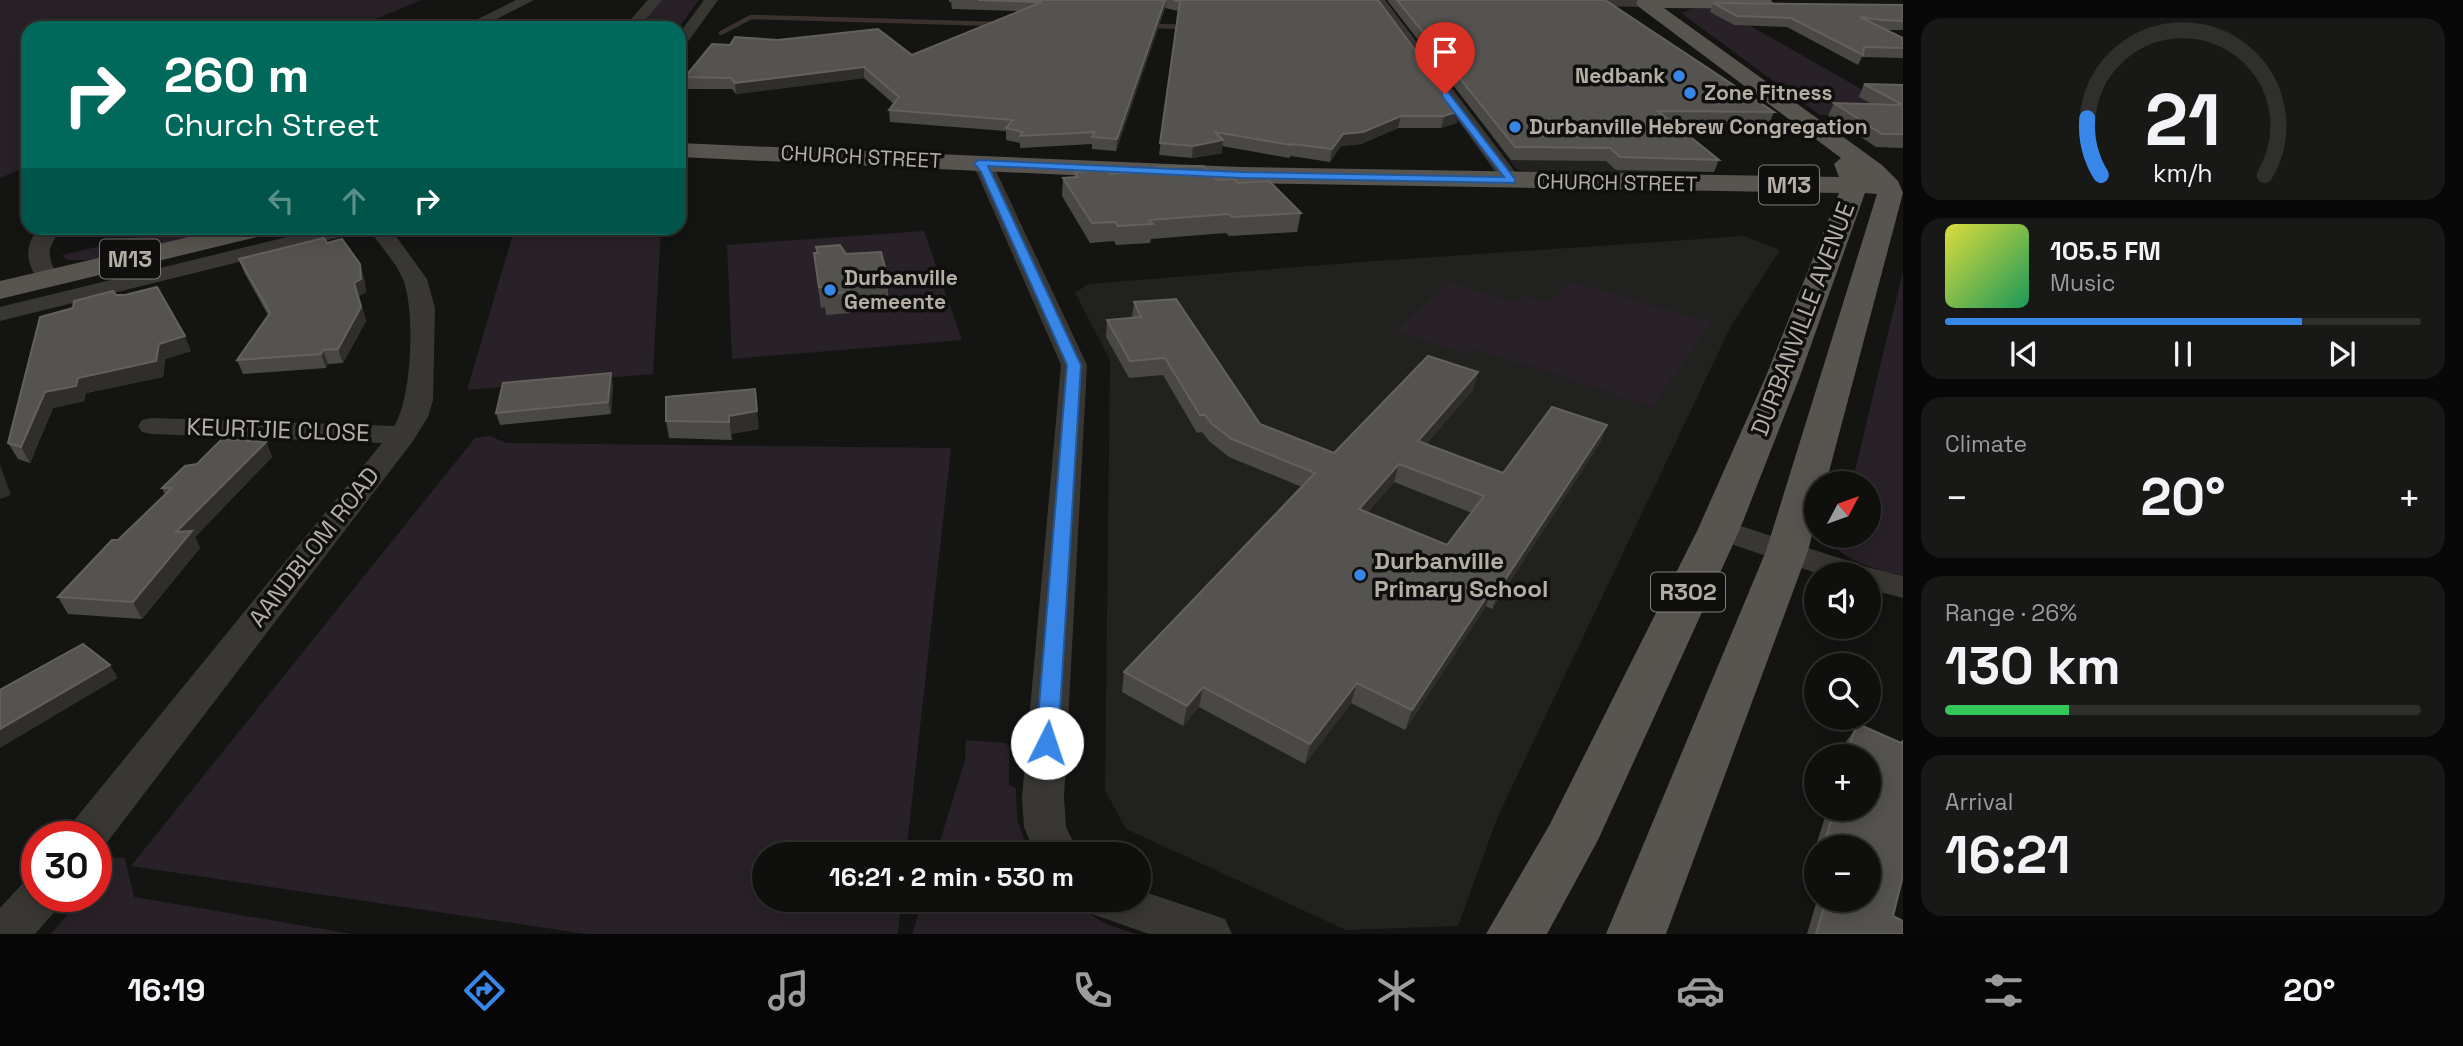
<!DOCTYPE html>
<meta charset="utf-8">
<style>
body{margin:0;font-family:"Space Grotesk",sans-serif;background:#181817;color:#f1f3f6;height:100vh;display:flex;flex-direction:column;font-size:26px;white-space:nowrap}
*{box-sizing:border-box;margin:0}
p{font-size:23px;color:#9b9c9e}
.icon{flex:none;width:38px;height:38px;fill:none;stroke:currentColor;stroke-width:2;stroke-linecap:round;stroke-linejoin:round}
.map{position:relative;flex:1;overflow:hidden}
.sheet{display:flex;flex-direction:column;gap:18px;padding:18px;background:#080808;width:560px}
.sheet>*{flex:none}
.hud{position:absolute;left:21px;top:21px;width:665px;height:214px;border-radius:21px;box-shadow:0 4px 18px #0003,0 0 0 2px #2f2f2e;background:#00695c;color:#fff;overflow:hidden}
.needle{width:46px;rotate:49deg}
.fabs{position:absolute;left:1804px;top:471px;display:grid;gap:14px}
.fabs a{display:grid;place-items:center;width:77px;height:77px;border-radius:50%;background:#0f0f0e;box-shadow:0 4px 18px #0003,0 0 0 2px #2f2f2e;font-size:35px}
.speed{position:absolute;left:21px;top:821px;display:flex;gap:14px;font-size:35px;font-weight:700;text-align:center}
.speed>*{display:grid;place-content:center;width:91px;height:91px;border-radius:50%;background:#0f0f0e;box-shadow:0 4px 18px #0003,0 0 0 2px #2f2f2e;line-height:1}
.speed .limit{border:10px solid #d22;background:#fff;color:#111}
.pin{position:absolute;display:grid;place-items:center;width:60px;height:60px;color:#fff;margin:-72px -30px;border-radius:50% 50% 50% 0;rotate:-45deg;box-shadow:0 0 7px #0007}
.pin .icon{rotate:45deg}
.me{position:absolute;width:77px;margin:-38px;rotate:4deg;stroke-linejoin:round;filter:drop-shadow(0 0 5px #0008)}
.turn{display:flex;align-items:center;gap:24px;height:147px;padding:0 28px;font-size:32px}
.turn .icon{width:91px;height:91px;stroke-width:2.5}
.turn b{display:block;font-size:49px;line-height:60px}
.lanes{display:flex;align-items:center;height:66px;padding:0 28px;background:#0003;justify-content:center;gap:35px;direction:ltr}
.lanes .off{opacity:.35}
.big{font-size:52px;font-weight:600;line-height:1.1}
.sheet .widget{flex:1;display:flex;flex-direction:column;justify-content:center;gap:10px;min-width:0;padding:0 24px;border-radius:21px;background:#181817}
.sheet .dial{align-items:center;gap:0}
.dial svg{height:182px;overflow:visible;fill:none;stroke:#2f2f2e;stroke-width:7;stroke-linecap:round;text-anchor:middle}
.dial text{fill:#f1f3f6;stroke:none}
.song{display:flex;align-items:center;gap:21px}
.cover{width:84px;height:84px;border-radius:10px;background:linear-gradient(135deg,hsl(60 70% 55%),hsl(150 70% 35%))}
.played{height:7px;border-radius:4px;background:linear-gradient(90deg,#3886e7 75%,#2f2f2e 75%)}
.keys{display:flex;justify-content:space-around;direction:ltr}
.heat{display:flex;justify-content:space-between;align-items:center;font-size:38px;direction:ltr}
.charge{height:10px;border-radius:5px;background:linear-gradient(90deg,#34c759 26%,#2f2f2e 0)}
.trip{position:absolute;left:752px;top:842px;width:399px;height:70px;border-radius:35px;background:#0f0f0e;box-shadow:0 4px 18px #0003,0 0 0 2px #2f2f2e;font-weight:600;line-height:70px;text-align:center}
.menu{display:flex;height:112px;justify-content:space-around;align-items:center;background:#060606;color:#9b9c9e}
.menu .icon{width:49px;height:49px}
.menu .on{color:#3886e7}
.menu b{font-size:32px;color:#f1f3f6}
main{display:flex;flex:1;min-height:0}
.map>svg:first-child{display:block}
.built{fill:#21211f}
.green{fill:#292128}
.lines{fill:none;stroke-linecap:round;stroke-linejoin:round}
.stream{stroke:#3c322d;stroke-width:4.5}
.street{fill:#393734;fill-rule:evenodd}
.primary{fill:#585550;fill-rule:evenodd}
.wall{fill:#494844;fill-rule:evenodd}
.shaded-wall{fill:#2f2e2c}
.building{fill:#55534f;stroke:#64615c;stroke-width:2;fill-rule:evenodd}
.route{fill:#3886e7;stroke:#245796;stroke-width:2}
.poi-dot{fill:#3886e7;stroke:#0f0f0e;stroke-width:2.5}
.labels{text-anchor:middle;stroke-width:7;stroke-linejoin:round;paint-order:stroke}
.far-poi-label{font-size:21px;font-weight:bold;fill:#b4aea5;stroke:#0f0f0e;text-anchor:start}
.far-street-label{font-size:21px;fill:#b4aea5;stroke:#0f0f0e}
.shield{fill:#0f0f0e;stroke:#827e78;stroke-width:2}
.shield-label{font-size:23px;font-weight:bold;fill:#b4aea5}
.street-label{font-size:24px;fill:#b4aea5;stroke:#0f0f0e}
.poi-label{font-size:24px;font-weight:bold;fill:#b4aea5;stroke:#0f0f0e;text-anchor:start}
</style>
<main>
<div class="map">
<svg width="1903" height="934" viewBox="0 0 1903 934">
<rect width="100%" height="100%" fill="#141413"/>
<!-- built -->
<g class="built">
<polygon points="1489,132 1609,135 1627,144 1660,174 1658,178 1535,174 1516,169"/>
<polygon points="1744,236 1780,250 1731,326 1498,816 1458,926 1346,930 1126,829 1105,790 1110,360 1075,293 1088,284 1361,262"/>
</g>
<!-- green -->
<g class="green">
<polygon points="0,0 421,0 355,28 28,28 28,166 0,178"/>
<polygon points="661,0 699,0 678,28 636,28"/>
<polygon points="1692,9 1721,9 1903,113 1903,117 1820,115 1681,13"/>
<polygon points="178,228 229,228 90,260 67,260 62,255"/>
<polygon points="603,228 661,228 653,374 467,390 513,234"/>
<polygon points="924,231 962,340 732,359 727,245"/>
<path d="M1903,271V575C1878,571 1839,559 1825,536H1869V483H1852Z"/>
<polygon points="1570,281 1712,323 1652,407 1472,347 1465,354 1396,330 1450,282 1516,303 1523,296 1547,303"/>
<polygon points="490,436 506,443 951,448 906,854 765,854 765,900 901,900 898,934 586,934 131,866 475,438"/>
<polygon points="966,740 1006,743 1009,748 1009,785 1016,788 1017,820 1030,854 936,854 965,760"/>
<polygon points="110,857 125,858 134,897 352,934 51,934 83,896 96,896 96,877"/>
<polygon points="923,900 1068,900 1106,924 1136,934 912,934"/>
</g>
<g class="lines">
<!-- stream -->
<g class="stream">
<polyline points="1153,26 1187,27"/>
<polyline points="721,33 751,17 999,24"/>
</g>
<!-- street -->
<g class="street">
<polygon points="516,0 534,0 479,28 460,28"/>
<polygon points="648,0 662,0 638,28 623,28"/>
<polygon points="704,0 718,0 684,47 679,49 679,34"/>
<polygon points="1371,0 1385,0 1519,177 1522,181 1519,185 1505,185"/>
<polygon points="1485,0 1649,0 1652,3 1645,7 1492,4"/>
<polygon points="979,157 986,159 996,171 1087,365 1064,798 1066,827 1079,854 1035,854 1024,827 1022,798 1061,365 977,173 969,163"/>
<path d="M39,228H62C47,248 45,256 60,278L56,283H40C26,262 23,248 39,228Z"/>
<polygon points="324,228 359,228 356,233 0,321 0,307"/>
<path d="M369,228H390L427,279L435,308L433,400L428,417L413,441L102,849L96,851V836H66L72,823L382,443L152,434L142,432L138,426L142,420L152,418L394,426C412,399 415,313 404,282C397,262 378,245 369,228Z"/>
<polygon points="1719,519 1867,567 1903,576 1903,598 1869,589 1869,574 1819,574 1708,536 1703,529 1708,522"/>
<polygon points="37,877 37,896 62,896 56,910 35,934 0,934 0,908 24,882"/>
<polygon points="1139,890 1225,919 1232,934 1149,934 1092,914 1086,900 1139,900"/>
</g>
<!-- primary -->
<g class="primary">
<polygon points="1638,0 1771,0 1774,4 1771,8 1765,9 1664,8 1882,165 1898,181 1903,193 1826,483 1816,483 1816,520 1808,551 1666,934 1606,934 1766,551 1877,194 1865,193 1800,376 1740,529 1598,840 1547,934 1486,934 1550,824 1698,529 1766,376 1839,193 1241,183 679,157 679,143 1241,167 1839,177 1834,164 1841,158 1639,7 1636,3"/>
<polygon points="227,228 274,228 270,234 0,299 0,281"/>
</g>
</g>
<!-- wall -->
<g class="wall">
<polygon points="949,0 1378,0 1457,123 1441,128 1398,128 1361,144 1341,146 1330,162 1291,156 1289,158 1222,146 1222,153 1192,158 1159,155 1178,11 1165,8 1116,151 1092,149 1092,144 1020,148 1020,143 1006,140 1006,131 890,122 889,110 894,104 864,78 736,94 732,89 687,89 685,77 912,55 1020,11 952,9 951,2 949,2"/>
<polygon points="1387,0 1605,0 1774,112 1769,124 1673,123 1719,160 1714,172 1616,170 1606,161 1511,160"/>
<polygon points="1713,3 1903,5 1903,30 1886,30 1903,38 1903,58 1862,57 1858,65 1787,27 1734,25 1710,12"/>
<polygon points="1864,84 1903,85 1903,148 1876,147 1828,116 1834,103 1872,104 1859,97"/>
<polygon points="1075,172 1217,180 1238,183 1301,213 1297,232 1229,236 1226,233 1151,239 1150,243 1116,245 1114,241 1090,243 1062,196 1063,178 1074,177"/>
<polygon points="327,243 364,277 366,292 359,296 366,321 343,363 328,364 326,368 243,374 237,360 268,315 244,272 239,259"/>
<polygon points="816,247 888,279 888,299 853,302 853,305 851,306 851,313 826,315 825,307 821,308 816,273 814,253 817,253"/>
<polygon points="116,295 191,351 165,359 163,377 86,393 84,401 53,408 30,463 18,459 8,443 73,308"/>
<path d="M1134,302L1260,424L1334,453L1478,372L1473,390L1426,444L1503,473L1607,425L1600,443L1492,609L1486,606L1405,730L1351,703L1305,764L1199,707L1183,726L1122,692L1124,672L1302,487L1229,457L1209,441L1202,432L1197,433L1163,375L1129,378L1106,337L1107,320L1132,318ZM1394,482L1472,513L1447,545L1368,512Z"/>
<polygon points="613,385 611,414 500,425 496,413"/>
<polygon points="666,397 759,429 731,434 732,440 669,438 666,421"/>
<polygon points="266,442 272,457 195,537 200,548 142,619 68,614 58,597 165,495 162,488"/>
<polygon points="1858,724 1901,743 1903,740 1903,876 1893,916 1903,921 1903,934 1807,934 1817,900 1869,900 1869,847 1816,847 1816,884 1805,879 1828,808 1869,808 1869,756 1840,756 1846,742"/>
</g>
<!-- shaded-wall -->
<g class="shaded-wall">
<polygon points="1166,0 1165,8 1116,151 1117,139"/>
<polygon points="864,67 864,78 736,94 735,83"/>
<polygon points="1460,111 1457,123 1441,128 1444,116"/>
<polygon points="1401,116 1398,128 1361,144 1341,146 1330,162 1332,149 1343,134"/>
<polygon points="1223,140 1222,153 1192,158 1193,146"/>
<polygon points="360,264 364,277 366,292 359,296 366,321 343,363 338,349"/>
<polygon points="185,336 191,351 165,359 163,377 86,393 84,401 53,408 30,463 21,447 45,392 159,344"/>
<polygon points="323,350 328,364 326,368 321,354"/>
<polygon points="1478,372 1473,390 1413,459 1418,441"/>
<polygon points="611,373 613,385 611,414 608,402"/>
<polygon points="755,389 759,429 731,434 729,416"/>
<polygon points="1607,425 1600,443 1492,609 1499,589"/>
<polygon points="266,442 272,457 195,537 200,548 142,619 133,602 176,532"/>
<polygon points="1399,464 1394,482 1355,528 1359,509"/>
<polygon points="0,465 11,495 0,499"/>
<polygon points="1493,587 1486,606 1405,730 1412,710"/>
<polygon points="110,665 118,678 0,748 0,729"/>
<polygon points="1357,683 1351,703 1305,764 1310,744"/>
<polygon points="1203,687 1199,707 1183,726 1187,706"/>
</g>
<!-- building -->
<g class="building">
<polygon points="978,0 1165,0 1117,139 1092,137 1095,132 1020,136 1023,132 1006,128 1013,120 889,110 899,97 864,67 735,83 731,78 685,77 712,44 730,45 735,37 778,40 878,29 912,55 1042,2"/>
<polygon points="1173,0 1378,0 1460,111 1444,116 1401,116 1363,132 1343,134 1332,149 1293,144 1291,145 1215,132 1223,140 1193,146 1160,143 1180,1"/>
<polygon points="1397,0 1605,0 1774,112 1658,111 1719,160 1620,157 1610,148 1515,147"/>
<polygon points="1713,3 1903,5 1903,21 1881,20 1860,17 1903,38 1903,48 1864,47 1863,55 1791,18 1737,16"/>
<polygon points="1864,84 1903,85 1903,134 1882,134 1834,103 1903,105"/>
<polygon points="1203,166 1217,180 1234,179 1238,183 1269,181 1301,213 1232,217 1229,214 1149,220 1153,224 1118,226 1115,222 1092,223 1063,178 1078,177 1075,172 1110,170 1110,174 1156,171 1157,167"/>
<polygon points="324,238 327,243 342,239 360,264 361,279 354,283 361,307 338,349 323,350 321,354 237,360 270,313 239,259"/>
<polygon points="840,245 846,254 881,252 888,279 851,282 852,285 848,285 850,292 824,294 823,287 819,287 814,253 818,253 816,247"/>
<polygon points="157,287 185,336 159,344 156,361 78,378 76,386 45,392 21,447 8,443 40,317 73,308 74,301 113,291 116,295 125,295"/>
<path d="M1176,299L1260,424L1334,453L1428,356L1478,372L1418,441L1503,473L1552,407L1607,425L1499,589L1493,587L1412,710L1357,683L1310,744L1203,687L1187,706L1124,672L1315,473L1232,439L1212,424L1205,415H1200L1165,358L1130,361L1107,320L1141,317L1134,302ZM1399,464L1484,496L1447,545L1359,509Z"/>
<polygon points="611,373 608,402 496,413 503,383"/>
<polygon points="755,389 757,411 729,416 729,422 666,421 666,397"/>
<polygon points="222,439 266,442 176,532 192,531 133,602 58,597 112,540 118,540 172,488 162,488 185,466 197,464"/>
<polygon points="83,644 110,665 0,729 0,690"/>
<polygon points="1858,724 1901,743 1903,741 1903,876 1893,916 1903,921 1903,934 1816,934 1826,900 1869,900 1869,847 1823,847 1835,808 1869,808 1869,756 1844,756"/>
</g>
<!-- route -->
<polygon class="route" points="1442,92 1448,92 1515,179 1515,183 1241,178 988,166 1081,365 1058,743 1054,749 1047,752 1040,749 1036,743 1067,365 981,172 974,163 979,160 1241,172 1504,177 1442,96"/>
<!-- markers -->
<g class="poi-dot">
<circle cx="1679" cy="76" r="7"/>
<circle cx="1690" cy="93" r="7"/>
<circle cx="1515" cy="127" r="7"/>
<circle cx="830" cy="290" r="7"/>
<circle cx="1360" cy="575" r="7"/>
</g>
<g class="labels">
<!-- far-poi labels -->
<g class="far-poi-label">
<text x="1665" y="83" text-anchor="end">Nedbank</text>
<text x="1704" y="100">Zone Fitness</text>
<text x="1529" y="134">Durbanville Hebrew Congregation</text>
<text x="844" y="285">Durbanville<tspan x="844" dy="24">Gemeente</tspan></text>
</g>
<!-- far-street labels -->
<g class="far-street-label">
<text transform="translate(861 157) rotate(3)" y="7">CHURCH STREET</text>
<text transform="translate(1617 183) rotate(1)" y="7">CHURCH STREET</text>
</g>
<!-- shield labels -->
<g class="shield">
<rect x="1759" y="165.5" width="60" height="39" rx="5"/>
<rect x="100" y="239.5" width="60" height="39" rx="5"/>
<rect x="1651" y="572.5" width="74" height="39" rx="5"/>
</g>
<g class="shield-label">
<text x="1789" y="193">M13</text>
<text x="130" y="267">M13</text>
<text x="1688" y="600">R302</text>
</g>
<!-- street labels -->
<g class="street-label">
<text transform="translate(1803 319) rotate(-69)" y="8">DURBANVILLE AVENUE</text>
<text transform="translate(278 430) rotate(2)" y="8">KEURTJIE CLOSE</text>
<text transform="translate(314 547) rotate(-52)" y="8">AANDBLOM ROAD</text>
</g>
<!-- poi labels -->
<g class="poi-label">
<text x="1374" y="569">Durbanville<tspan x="1374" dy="28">Primary School</tspan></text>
</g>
</g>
</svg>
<div class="fabs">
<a><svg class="needle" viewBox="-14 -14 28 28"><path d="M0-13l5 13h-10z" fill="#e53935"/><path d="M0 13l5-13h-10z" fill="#9b9c9e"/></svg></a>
<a><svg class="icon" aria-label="sound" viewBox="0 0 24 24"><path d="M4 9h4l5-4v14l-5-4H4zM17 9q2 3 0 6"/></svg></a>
<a><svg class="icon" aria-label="search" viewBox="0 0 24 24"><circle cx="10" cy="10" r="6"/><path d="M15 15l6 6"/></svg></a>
<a>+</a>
<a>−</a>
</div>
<div class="speed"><div class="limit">30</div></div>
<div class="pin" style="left:1445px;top:94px;background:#d93025"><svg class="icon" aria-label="arrive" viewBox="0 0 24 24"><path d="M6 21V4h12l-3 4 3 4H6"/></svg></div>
<svg class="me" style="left:1047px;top:743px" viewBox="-20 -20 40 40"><circle r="19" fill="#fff"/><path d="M0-13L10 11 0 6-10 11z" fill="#3886e7"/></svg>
<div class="trip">16:21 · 2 min · 530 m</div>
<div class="hud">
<div class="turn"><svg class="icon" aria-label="right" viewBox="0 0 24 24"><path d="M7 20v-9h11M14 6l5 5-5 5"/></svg><div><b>260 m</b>Church Street</div></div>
<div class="lanes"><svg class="icon off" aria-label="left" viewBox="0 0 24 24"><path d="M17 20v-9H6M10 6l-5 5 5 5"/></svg><svg class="icon off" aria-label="ahead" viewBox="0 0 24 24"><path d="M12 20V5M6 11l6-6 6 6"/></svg><svg class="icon" aria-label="right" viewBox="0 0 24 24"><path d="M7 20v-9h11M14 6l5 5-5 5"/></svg></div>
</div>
</div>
<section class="sheet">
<div class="widget dial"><svg viewBox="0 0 100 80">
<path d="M14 69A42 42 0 1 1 86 69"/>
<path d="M14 69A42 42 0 0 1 8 44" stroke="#3886e7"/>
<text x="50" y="56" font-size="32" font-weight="700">21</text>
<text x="50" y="72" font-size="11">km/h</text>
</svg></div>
<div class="widget">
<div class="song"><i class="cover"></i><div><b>105.5 FM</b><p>Music</p></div></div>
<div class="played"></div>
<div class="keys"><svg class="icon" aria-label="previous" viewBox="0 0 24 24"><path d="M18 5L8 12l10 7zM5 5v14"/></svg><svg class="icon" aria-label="pause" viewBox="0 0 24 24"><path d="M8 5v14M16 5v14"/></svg><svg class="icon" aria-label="next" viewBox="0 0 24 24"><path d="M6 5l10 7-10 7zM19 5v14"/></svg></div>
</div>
<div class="widget"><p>Climate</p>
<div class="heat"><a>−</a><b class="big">20°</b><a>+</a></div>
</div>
<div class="widget"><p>Range · 26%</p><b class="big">130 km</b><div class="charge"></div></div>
<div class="widget"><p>Arrival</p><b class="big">16:21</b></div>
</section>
</main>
<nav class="menu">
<b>16:19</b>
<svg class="icon on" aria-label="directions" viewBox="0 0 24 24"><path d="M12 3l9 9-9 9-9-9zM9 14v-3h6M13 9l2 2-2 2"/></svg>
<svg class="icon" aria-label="music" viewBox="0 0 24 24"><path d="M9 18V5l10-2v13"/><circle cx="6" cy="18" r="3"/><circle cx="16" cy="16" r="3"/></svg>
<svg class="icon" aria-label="phone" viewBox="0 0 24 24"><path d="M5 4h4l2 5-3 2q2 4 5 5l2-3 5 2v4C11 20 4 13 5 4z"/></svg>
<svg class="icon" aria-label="climate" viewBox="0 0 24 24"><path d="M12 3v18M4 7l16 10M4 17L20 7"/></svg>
<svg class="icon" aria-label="car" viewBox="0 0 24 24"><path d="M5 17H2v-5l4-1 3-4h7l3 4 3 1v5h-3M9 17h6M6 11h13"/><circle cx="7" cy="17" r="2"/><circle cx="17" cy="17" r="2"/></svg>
<svg class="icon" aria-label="filters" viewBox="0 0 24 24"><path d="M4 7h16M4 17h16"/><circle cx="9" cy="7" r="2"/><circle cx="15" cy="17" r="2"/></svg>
<b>20°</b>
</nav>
